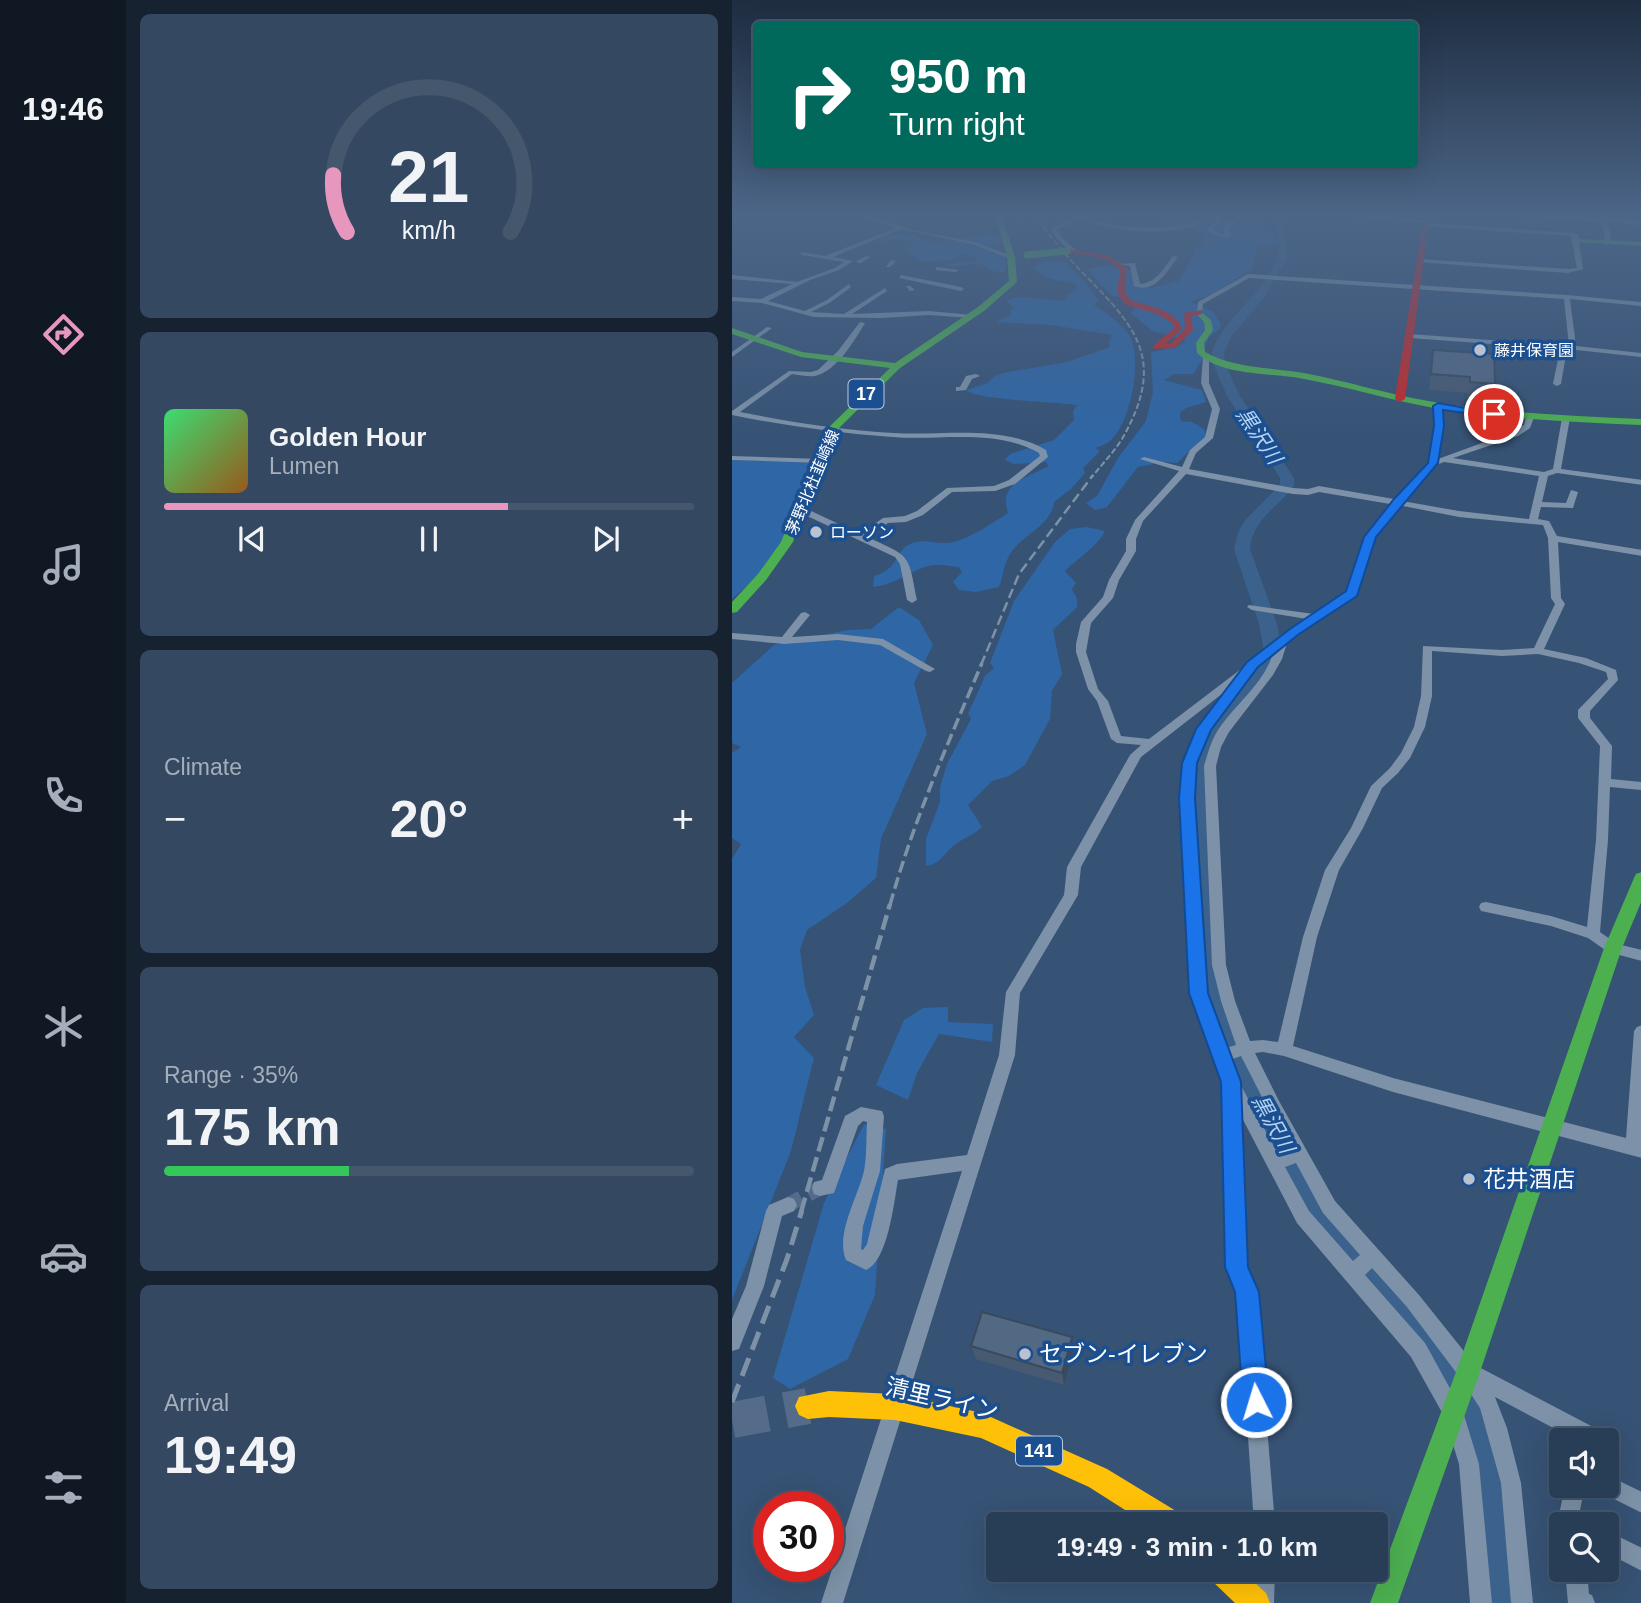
<!DOCTYPE html>
<meta charset="utf-8">
<style>
body{margin:0;font-family:Helvetica,"Noto Sans JP",sans-serif;background:#344961;color:#f1f3f6;height:100vh;display:flex;flex-direction:column;font-size:26px;white-space:nowrap}
*{box-sizing:border-box;margin:0}
p{font-size:23px;color:#a5aeba}
.icon{flex:none;width:38px;height:38px;fill:none;stroke:currentColor;stroke-width:2;stroke-linecap:round;stroke-linejoin:round}
.map{position:relative;flex:1;overflow:hidden}
.panel{display:flex;flex-direction:column;gap:14px;padding:14px;background:#162230;width:606px}
.panel>*{flex:none}
.hud{position:absolute;left:21px;top:21px;width:665px;height:147px;border-radius:7px;box-shadow:0 7px 28px #0002,0 0 0 2px #44576d;background:#00695c;color:#fff;overflow:hidden}
.controls{position:absolute;left:817px;top:1428px;display:grid;gap:14px}
.controls a{display:grid;place-items:center;width:70px;height:70px;border-radius:7px;background:#283e57;box-shadow:0 7px 28px #0002,0 0 0 2px #44576d;font-size:35px}
.speed{position:absolute;left:21px;top:1491px;display:flex;gap:14px;font-size:35px;font-weight:700;text-align:center}
.speed>*{display:grid;place-content:center;width:91px;height:91px;border-radius:50%;background:#283e57;box-shadow:0 7px 28px #0002,0 0 0 2px #44576d;line-height:1}
.speed .limit{border:10px solid #d22;background:#fff;color:#111}
.pin{position:absolute;display:grid;place-items:center;width:60px;height:60px;color:#fff;margin:-30px;border:4px solid #fff;border-radius:50%;box-shadow:0 2px 7px #0007}
.me{position:absolute;width:77px;margin:-38px;rotate:355deg;stroke-linejoin:round;filter:drop-shadow(0 0 5px #0008)}
.turn{display:flex;align-items:center;gap:24px;height:147px;padding:0 21px;font-size:32px}
.turn .icon{width:91px;height:91px;stroke-width:2.5}
.turn b{display:block;font-size:49px;line-height:60px}
.big{font-size:52px;font-weight:800;line-height:1.1}
.panel .tile{flex:1;display:flex;flex-direction:column;justify-content:center;gap:10px;min-width:0;padding:0 24px;border-radius:10px;background:#344961}
.panel .dial{align-items:center;gap:0}
.dial svg{height:182px;overflow:visible;fill:none;stroke:#44576d;stroke-width:7;stroke-linecap:round;text-anchor:middle}
.dial text{fill:#f1f3f6;stroke:none}
.song{display:flex;align-items:center;gap:21px}
.cover{width:84px;height:84px;border-radius:10px;background:linear-gradient(135deg,hsl(140 70% 55%),hsl(30 70% 35%))}
.played{height:7px;border-radius:4px;background:linear-gradient(90deg,#e797bd 65%,#44576d 65%)}
.keys{display:flex;justify-content:space-around;direction:ltr}
.heat{display:flex;justify-content:space-between;align-items:center;font-size:38px;direction:ltr}
.charge{height:10px;border-radius:5px;background:linear-gradient(90deg,#34c759 35%,#44576d 0)}
.trip{position:absolute;left:254px;top:1512px;width:402px;height:70px;border-radius:7px;background:#283e57;box-shadow:0 7px 28px #0002,0 0 0 2px #44576d;font-weight:800;line-height:70px;text-align:center}
main{display:flex;flex:1;min-height:0}
.dock{display:flex;flex-direction:column;width:126px;justify-content:space-around;align-items:center;background:#101923;color:#a5aeba}
.dock .icon{width:49px;height:49px}
.dock .on{color:#e797bd}
.dock b{font-size:32px;color:#f1f3f6}
.map>svg:first-child{display:block}
.green{fill:#2f66a5}
.lines{fill:none;stroke-linecap:round;stroke-linejoin:round}
.river{fill:#3b618d;fill-rule:evenodd}
.street-tunnel{stroke:#546c89;stroke-width:15;stroke-dasharray:15 8;stroke-linecap:butt}
.highway-tunnel{stroke:#546c89;stroke-width:36;stroke-dasharray:36 18;stroke-linecap:butt}
.street{fill:#7d92a8;fill-rule:evenodd}
.fast{fill:#4caf50;fill-rule:evenodd}
.slow{fill:#ffc107;fill-rule:evenodd}
.jam{fill:#c62828;fill-rule:evenodd}
.rail-far4{stroke:#7e92a7;stroke-width:2;stroke-dasharray:6 2.5;stroke-linecap:butt}
.rail-far3{stroke:#7e92a7;stroke-width:2.5;stroke-dasharray:10 4.5;stroke-linecap:butt}
.rail-far2{stroke:#7e92a7;stroke-width:3.5;stroke-dasharray:12 5;stroke-linecap:butt}
.rail-far1{stroke:#7e92a7;stroke-width:4.5;stroke-dasharray:15 6;stroke-linecap:butt}
.rail{stroke:#7e92a7;stroke-width:5;stroke-dasharray:19 9;stroke-linecap:butt}
.fast-bridge{stroke:#4caf50;stroke-width:7}
.wall{fill:#475a72}
.shaded-wall{fill:#394a5c}
.building{fill:#526984;stroke:#394a5c;stroke-width:2}
.route{fill:#1a73e8;stroke:#114b97;stroke-width:2}
.poi-dot{fill:#b9c2ce;stroke:#1b4f8f;stroke-width:2.5}
.labels{text-anchor:middle;stroke-width:7;stroke-linejoin:round;paint-order:stroke}
.far-poi-label{font-size:16px;fill:#fff;stroke:#1b4f8f;text-anchor:start}
.far-street-label{font-size:16px;fill:#fff;stroke:#1b4f8f}
.shield{fill:#1b4f8f;stroke:#bbcadd;stroke-width:2}
.shield-label{font-size:18px;font-weight:bold;fill:#fff}
.water-label{font-size:21px;font-style:italic;fill:#b5d3f5;stroke:#1b4f8f}
.near-poi-label{font-size:23px;fill:#fff;stroke:#1b4f8f;text-anchor:start}
.near-street-label{font-size:23px;fill:#fff;stroke:#1b4f8f}
</style>
<main>
<nav class="dock">
<b>19:46</b>
<svg class="icon on" aria-label="directions" viewBox="0 0 24 24"><path d="M12 3l9 9-9 9-9-9zM9 14v-3h6M13 9l2 2-2 2"/></svg>
<svg class="icon" aria-label="music" viewBox="0 0 24 24"><path d="M9 18V5l10-2v13"/><circle cx="6" cy="18" r="3"/><circle cx="16" cy="16" r="3"/></svg>
<svg class="icon" aria-label="phone" viewBox="0 0 24 24"><path d="M5 4h4l2 5-3 2q2 4 5 5l2-3 5 2v4C11 20 4 13 5 4z"/></svg>
<svg class="icon" aria-label="climate" viewBox="0 0 24 24"><path d="M12 3v18M4 7l16 10M4 17L20 7"/></svg>
<svg class="icon" aria-label="car" viewBox="0 0 24 24"><path d="M5 17H2v-5l4-1 3-4h7l3 4 3 1v5h-3M9 17h6M6 11h13"/><circle cx="7" cy="17" r="2"/><circle cx="17" cy="17" r="2"/></svg>
<svg class="icon" aria-label="filters" viewBox="0 0 24 24"><path d="M4 7h16M4 17h16"/><circle cx="9" cy="7" r="2"/><circle cx="15" cy="17" r="2"/></svg>
</nav>
<section class="panel">
<div class="tile dial"><svg viewBox="0 0 100 80">
<path d="M14 69A42 42 0 1 1 86 69"/>
<path d="M14 69A42 42 0 0 1 8 44" stroke="#e797bd"/>
<text x="50" y="56" font-size="32" font-weight="700">21</text>
<text x="50" y="72" font-size="11">km/h</text>
</svg></div>
<div class="tile">
<div class="song"><i class="cover"></i><div><b>Golden Hour</b><p>Lumen</p></div></div>
<div class="played"></div>
<div class="keys"><svg class="icon" aria-label="previous" viewBox="0 0 24 24"><path d="M18 5L8 12l10 7zM5 5v14"/></svg><svg class="icon" aria-label="pause" viewBox="0 0 24 24"><path d="M8 5v14M16 5v14"/></svg><svg class="icon" aria-label="next" viewBox="0 0 24 24"><path d="M6 5l10 7-10 7zM19 5v14"/></svg></div>
</div>
<div class="tile"><p>Climate</p>
<div class="heat"><a>−</a><b class="big">20°</b><a>+</a></div>
</div>
<div class="tile"><p>Range · 35%</p><b class="big">175 km</b><div class="charge"></div></div>
<div class="tile"><p>Arrival</p><b class="big">19:49</b></div>
</section>
<div class="map">
<svg width="910" height="1603" viewBox="0 0 910 1603">
<rect width="100%" height="100%" fill="#365274"/>
<!-- green -->
<g class="green">
<path d="M432,213H446L453,219C477,220 510,215 532,226C539,230 543,237 547,243L525,248L520,269L482,293L459,302L482,312L489,325L487,330L477,337L471,351L474,354L461,374H442L432,380L470,390L474,402L454,408L448,413L449,421L460,422L472,429L474,436L445,463L432,462L406,467L375,507L363,510L354,503L365,496L386,458L414,421L421,392L419,352L445,347L454,340L421,331L399,314L404,304L396,298L380,296L355,269L382,264L404,272L408,284L419,288L447,281L462,255L461,252L472,244V239L459,226H430Z"/>
<path d="M259,233L269,237L266,246L257,250L273,256V272C260,274 257,266 245,264C235,263 226,268 215,266L216,263L240,262L246,258L234,253L218,260L192,262L173,250L184,242L166,239L149,242L148,239L155,235H183L198,243L215,242Z"/>
<path d="M309,262H333L352,281L366,300L362,305C374,313 387,321 396,333C412,357 399,423 378,441C375,444 368,446 364,448L368,451L351,468L353,473L339,489L322,502C320,524 293,534 280,551C272,562 272,574 267,587L244,592L227,590L221,582L230,572L227,567C216,566 204,563 193,567C175,573 160,586 141,587L142,576C167,569 163,551 178,544C192,537 207,546 222,542C240,537 260,523 276,513C266,483 293,479 316,466L314,462L282,464L273,460L278,454L322,440L342,420L341,411L345,405C325,402 244,400 234,390L256,383L261,377L271,373L335,362L378,347L377,341L380,335L319,325L264,322L280,314L278,311L281,307L275,301L286,297L330,301L345,288L343,284L319,279L300,269Z"/>
<path d="M0,460L84,463C60,523 52,556 0,599Z"/>
<path d="M355,527L373,531C367,545 345,559 333,571L344,583L340,589L345,599V607L321,630L330,674L320,691L318,719L293,765L277,776L260,781L236,805L250,827C241,836 231,838 221,846C211,855 208,864 194,866V839L208,802V787L215,764L239,719L236,714L253,676L262,668L258,663L282,601L323,542L338,529Z"/>
<polygon points="167,607 187,620 201,645 182,683 195,734 149,839 144,878 115,903 75,930 68,950 73,987 82,1015 62,1037 82,1058 59,1151 0,1300 0,859 9,844 0,838 0,753 9,747 0,743 0,683 42,645 115,630 139,629"/>
<polygon points="216,1007 216,1022 261,1024 260,1042 207,1034 185,1073 176,1100 144,1085 172,1020 191,1008"/>
<polygon points="132,1124 154,1129 143,1295 116,1359 58,1389 41,1378 92,1203"/>
</g>
<g class="lines">
<!-- river -->
<path class="river" d="M542,213H550L555,258L531,299L500,335L492,352L493,364L508,396L562,478V486C546,507 520,520 518,549L545,624L551,657L484,745L479,764L493,993L510,1039L534,1088L608,1215L716,1342L764,1420C785,1472 787,1547 792,1603H754L747,1505L736,1437L694,1364L586,1235L514,1104L484,1039L467,993L459,764L467,739L533,657L527,624L502,549L507,530L514,519L548,485V478L495,396L481,364L480,352C492,317 533,294 545,257C550,243 540,227 542,213Z"/>
<!-- street-tunnel -->
<polyline class="street-tunnel" points="56,1205 88,1188"/>
<!-- highway-tunnel -->
<polyline class="highway-tunnel" points="0,1420 76,1406"/>
<!-- street -->
<g class="street">
<polygon points="122,213 130,213 180,230 243,242 282,257 279,259 240,244 169,229 101,257 121,261 107,270 78,280 36,301 73,311 95,300 117,284 119,287 99,302 79,312 112,314 153,288 155,291 120,314 197,311 241,315 239,318 197,315 149,318 82,317 30,303 0,301 0,297 29,299 60,284 0,279 0,275 65,282 103,268 112,262 70,255 68,252 93,256 164,228"/>
<path d="M352,213L357,214L351,217C383,228 422,231 455,224C466,222 477,213 485,213C454,241 383,232 347,219L324,230L333,241L345,251L343,254L329,243L318,229Z"/>
<polygon points="510,213 516,213 497,227 499,235 495,238 477,232 475,228 484,221 484,216 488,216 490,221 481,228 482,231 492,235 492,226"/>
<polygon points="585,213 610,213 697,221 694,223"/>
<polygon points="758,213 870,217 910,221 910,225 874,222 879,234 878,243 875,245 872,243 873,234 869,222"/>
<polygon points="693,223 842,233 846,235 851,269 836,273 686,262 688,259 836,269 845,268 839,236 691,226"/>
<polygon points="134,256 139,257 129,263 125,263 125,261"/>
<path d="M441,256L446,257C435,272 423,294 402,286L398,266L385,264L403,263L408,284C424,283 432,268 441,256Z"/>
<polygon points="159,260 164,261 158,267 154,267"/>
<polygon points="205,267 227,270 224,272 203,270"/>
<polygon points="516,274 835,295 910,302 910,306 838,299 844,346 910,353 910,357 835,349 829,384 825,386 821,384 828,349 678,338 675,336 678,334 837,346 832,299 517,278 471,304 470,312 465,313 466,302"/>
<polygon points="169,275 229,287 232,289 229,291 167,278"/>
<polygon points="174,286 178,286 183,290 178,291"/>
<path d="M128,322L133,323C122,341 105,371 83,376C76,377 68,375 60,374L8,412C58,422 110,430 162,433C212,436 269,424 314,450L316,457L283,484L263,491L220,492L191,515L174,522L156,523L135,537C179,557 176,553 185,600L180,603L175,600L168,564L163,557L73,515H65V511L77,510L128,534L151,518L173,516L185,511L215,488L262,486L277,480L308,456L307,453C264,428 207,441 160,437C106,433 53,426 0,415V411L57,371L79,372L86,370L106,351Z"/>
<polygon points="35,327 40,328 0,357 0,352"/>
<path d="M474,355L477,357V383L488,409L481,438L464,453L457,469L561,488L576,489L587,486L662,499L697,462L703,426L702,406L706,404L710,406L711,426L706,459L780,432L792,425L794,417L798,415L802,417L798,428L786,436L721,458L812,472L821,469L830,418L834,416L838,418L829,469L910,480V485L825,473L816,476L810,502L834,503L839,490L846,492L841,508L809,507L806,519L817,521L825,536L910,550V556L826,542L829,598L833,604L812,649L854,658L884,670L886,680L858,711V718L880,746L879,779L910,782V790L878,787L876,840L868,932L885,944L910,950V961L876,952L856,938L819,926L754,912L749,911L747,907L749,903L754,902L819,916L855,927L864,840L868,746L846,718V710L876,679L874,672L847,663L806,654L770,656L700,651V696L693,727L678,758L666,773L650,788L631,828L607,870L585,937L561,1046L661,1078L894,1138L902,1031L905,1027L910,1025V1158L661,1092L552,1056L531,1052L523,1053L547,1101L603,1201L687,1295L743,1365L863,1428L866,1435L864,1440H844L763,1397L775,1428L789,1483L801,1603H779L769,1483L748,1408L729,1379L675,1307L640,1268L633,1275L693,1343L731,1412L747,1464L760,1603H738L727,1464L712,1416L679,1357L565,1223L508,1114L513,1267L524,1292L543,1524H522L506,1292L495,1267L491,1082L459,993L449,798L455,752L468,726L504,683L409,757L349,867L346,895L288,993L283,1055L111,1603H89L230,1171L166,1180C162,1202 156,1261 134,1270L114,1260C103,1234 126,1197 132,1171C135,1155 134,1138 135,1122L131,1121L126,1126L102,1193L88,1196L82,1194L80,1188L82,1182L90,1180L113,1116L129,1107L150,1111L152,1116L148,1171L131,1226L129,1249L131,1250L135,1244L153,1169L165,1164L235,1155L267,1055L274,992L332,895L335,867L398,755L409,745L385,743L379,739L365,701L356,689L344,652V644L349,622L371,597L377,580L394,551V539L403,520L447,471L408,459L412,457L450,467L458,450L473,437L480,409L469,383L471,357ZM712,462L807,476L797,519L727,511L670,501L704,465ZM454,474L561,494L576,495L587,492L658,504L633,537L616,592L582,614L517,605L515,607L520,610L575,619L417,739L389,736L376,701L366,689L354,652L359,623L381,598L387,580L404,551V539L411,521ZM666,505L727,517L811,525L816,538L819,598L823,604L802,648L770,650L691,646L689,696L682,727L669,753L658,768L639,786L619,828L593,870L571,937L546,1042L531,1040L518,1041L503,1001L494,965L484,766L489,747L497,732L541,675L550,659L555,643L623,595L642,537ZM541,653C532,684 503,704 486,730C479,741 476,753 472,766L480,965L489,1001L504,1045L494,1048L473,993L461,798L467,752L477,730L519,677L515,674ZM509,1056L557,1150L546,1154L506,1080L498,1060ZM564,1163L591,1213L628,1255L621,1261L577,1211L553,1167Z"/>
<polygon points="244,374 248,376 240,379 234,390 224,391 224,387 228,387 234,376"/>
<polygon points="0,456 88,459 92,461 88,463 0,460"/>
<polygon points="73,612 78,615 60,637 106,634 151,639 203,669 198,672 194,671 148,645 106,640 52,644 0,639 0,633 50,637 69,613"/>
<polygon points="56,1197 62,1199 65,1205 62,1211 50,1216 32,1286 7,1349 0,1351 0,1319 14,1286 34,1211 37,1205"/>
<polygon points="875,1475 910,1492 910,1513 868,1492 865,1486 875,1486"/>
<polygon points="833,1486 853,1486 848,1510 850,1524 830,1524 828,1510"/>
<polygon points="875,1531 910,1548 910,1571 875,1553"/>
<polygon points="521,1570 543,1570 542,1603 520,1603"/>
<polygon points="833,1570 855,1570 857,1594 860,1595 863,1603 836,1603"/>
</g>
<!-- fast -->
<g class="fast">
<polygon points="263,213 269,213 283,257 285,282 252,311 168,368 106,429 61,542 34,580 5,612 0,613 0,602 26,574 49,542 96,428 158,368 69,357 0,334 0,328 70,352 163,363 246,307 277,281 275,257"/>
<polygon points="845,239 910,242 910,246 843,242"/>
<path d="M467,310L479,320L481,330L472,343L473,352C503,369 539,367 572,373C615,381 658,395 702,402C771,413 840,416 910,419V425C840,422 771,419 702,408C658,400 616,387 572,379C539,372 491,377 465,353L464,343L473,330L472,322L463,312Z"/>
<polygon points="910,872 910,900 890,948 748,1372 666,1603 638,1603 724,1372 872,948 902,878 904,874"/>
</g>
<!-- slow -->
<g class="slow">
<polygon points="97,1391 163,1394 250,1413 375,1469 449,1514 453,1524 415,1524 357,1487 249,1438 163,1420 97,1417 76,1419 67,1415 63,1406 67,1397"/>
<polygon points="475,1570 509,1570 534,1593 538,1603 503,1603 479,1580"/>
</g>
<!-- jam -->
<g class="jam">
<polygon points="692,213 698,213 673,399 668,402 663,399"/>
<path d="M335,249L375,255L395,267L393,292L398,300C415,306 444,309 450,329L434,344H438L453,329L452,313L470,310V314L459,316L461,330L443,348L422,349V345L442,328L440,323L425,314L392,304L385,292L388,270C372,255 353,255 332,253Z"/>
</g>
<!-- rail-far4 -->
<path class="rail-far4" d="M301,213C315,232 329,250 345,267C402,325 437,357 390,439C382,452 370,464 360,477"/>
<!-- rail-far3 -->
<polyline class="rail-far3" points="249,665 287,574 361,475"/>
<!-- rail-far2 -->
<path class="rail-far2" d="M158,905C181,822 216,743 250,663"/>
<!-- rail-far1 -->
<polyline class="rail-far1" points="69,1212 158,904"/>
<!-- rail -->
<polyline class="rail" points="0,1402 55,1259 70,1210"/>
<!-- fast-bridge -->
<polyline class="fast-bridge" points="295,255 335,251"/>
</g>
<!-- wall -->
<g class="wall">
<polygon points="701,350 763,384 760,400 735,398 735,393 697,390"/>
<polygon points="239,1346 342,1350 332,1385 244,1359"/>
</g>
<!-- shaded-wall -->
<polygon class="shaded-wall" points="340,1337 342,1350 332,1385 330,1373"/>
<!-- building -->
<g class="building">
<polygon points="701,350 762,354 763,384 738,382 738,377 699,374"/>
<polygon points="250,1312 340,1337 330,1373 239,1346"/>
</g>
<!-- sky -->
<linearGradient id="sky" x2="0" y2="1"><stop stop-color="#1e2d40"/><stop offset="0.49" stop-color="#4c6688"/><stop offset="1" stop-color="#4c6688" stop-opacity="0"/></linearGradient>
<rect width="910" height="438" fill="url(#sky)"/>
<!-- route -->
<polygon class="route" points="706,403 767,414 762,417 711,410 712,426 706,463 644,537 625,596 567,634 526,667 479,730 465,763 463,798 476,993 509,1082 516,1267 527,1292 537,1402 533,1411 524,1415 515,1411 511,1402 503,1292 493,1267 489,1082 457,993 447,798 450,763 464,729 515,662 558,629 614,591 632,537 662,499 696,463 702,426 701,406"/>
<!-- markers -->
<g class="poi-dot">
<circle cx="748" cy="350" r="7"/>
<circle cx="84" cy="532" r="7"/>
<circle cx="737" cy="1179" r="7"/>
<circle cx="293" cy="1354" r="7"/>
</g>
<g class="labels">
<!-- far-poi labels -->
<g class="far-poi-label">
<text x="762" y="356">藤井保育園</text>
<text x="98" y="538">ローソン</text>
</g>
<!-- far-street labels -->
<g class="far-street-label">
<text transform="translate(80 482) rotate(-67)" y="6">茅野北杜韮崎線</text>
</g>
<!-- shield labels -->
<g class="shield">
<rect x="116.5" y="379.5" width="35" height="29" rx="5"/>
<rect x="284" y="1436.5" width="46" height="29" rx="5"/>
</g>
<g class="shield-label">
<text x="134" y="400">17</text>
<text x="307" y="1457">141</text>
</g>
<!-- water labels -->
<g class="water-label">
<text transform="translate(527 436) rotate(56)" y="7">黒沢川</text>
<text transform="translate(541 1124) rotate(61)" y="7">黒沢川</text>
</g>
<!-- near-poi labels -->
<g class="near-poi-label">
<text x="751" y="1187">花井酒店</text>
<text x="307" y="1362">セブン-イレブン</text>
</g>
<!-- near-street labels -->
<g class="near-street-label">
<text transform="translate(210 1399) rotate(13)" y="8">清里ライン</text>
</g>
</g>
</svg>
<div class="controls">
<a><svg class="icon" aria-label="sound" viewBox="0 0 24 24"><path d="M4 9h4l5-4v14l-5-4H4zM17 9q2 3 0 6"/></svg></a>
<a><svg class="icon" aria-label="search" viewBox="0 0 24 24"><circle cx="10" cy="10" r="6"/><path d="M15 15l6 6"/></svg></a>
</div>
<div class="speed"><div class="limit">30</div></div>
<div class="pin" style="left:762px;top:414px;background:#d93025"><svg class="icon" aria-label="arrive" viewBox="0 0 24 24"><path d="M6 21V4h12l-3 4 3 4H6"/></svg></div>
<svg class="me" style="left:524px;top:1402px" viewBox="-20 -20 40 40"><circle r="17" fill="#1a73e8" stroke="#fff" stroke-width="3"/><path d="M0-11L8 9 0 5-8 9z" fill="#fff"/></svg>
<div class="trip">19:49 · 3 min · 1.0 km</div>
<div class="hud">
<div class="turn"><svg class="icon" aria-label="right" viewBox="0 0 24 24"><path d="M7 20v-9h11M14 6l5 5-5 5"/></svg><div><b>950 m</b>Turn right</div></div>
</div>
</div>
</main>
